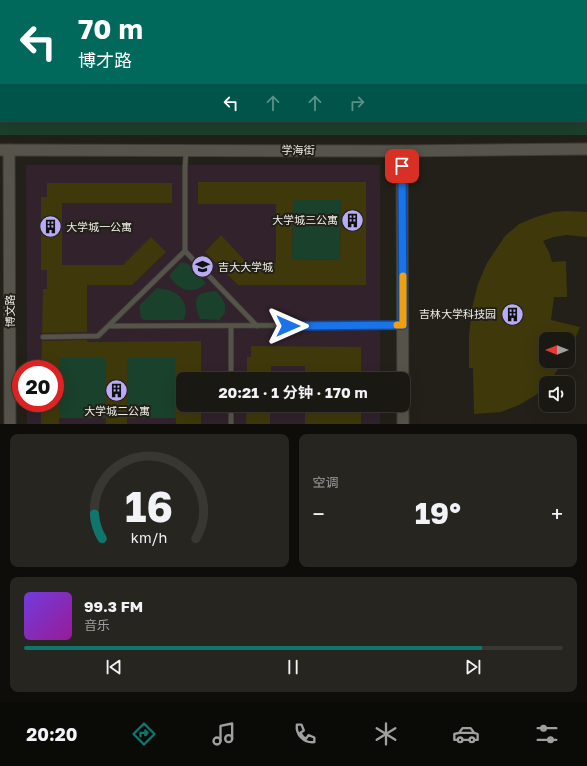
<!DOCTYPE html>
<html lang="zh">
<meta charset="utf-8">
<style>
body{margin:0;font-family:"Golos Text","Noto Sans SC",sans-serif;background:#272520;color:#f1f3f6;height:100vh;display:flex;flex-direction:column;font-size:15px;white-space:nowrap}
*{box-sizing:border-box;margin:0}
p{font-size:13px;color:#9fa09f}
.icon{flex:none;width:22px;height:22px;fill:none;stroke:currentColor;stroke-width:2;stroke-linecap:round;stroke-linejoin:round}
.map{position:relative;height:424px;overflow:hidden}
.side{display:flex;flex-direction:column;gap:10px;padding:10px;background:#0e0d0a;flex:1}
.side>*{flex:none}
.hud{position:absolute;left:0px;top:0px;width:587px;height:122px;box-shadow:0 4px 16px #0002,0 0 0 1px #383732;background:#00695c;color:#fff;overflow:hidden}
.needle{width:26px;rotate:270deg}
.fabs{position:absolute;left:539px;top:332px;display:grid;gap:8px}
.fabs a{display:grid;place-items:center;width:36px;height:36px;border-radius:8px;background:#1a1812;box-shadow:0 4px 16px #0002,0 0 0 1px #383732;font-size:20px}
.speed{position:absolute;left:12px;top:360px;display:flex;gap:8px;font-size:20px;font-weight:700;text-align:center}
.speed>*{display:grid;place-content:center;width:52px;height:52px;border-radius:50%;background:#1a1812;box-shadow:0 4px 16px #0002,0 0 0 1px #383732;line-height:1}
.speed .limit{border:6px solid #d22;background:#fff;color:#111}
.pin{position:absolute;display:grid;place-items:center;width:34px;height:34px;color:#fff;margin:-17px;border-radius:8px;box-shadow:0 2px 6px #0006}
.me{position:absolute;width:44px;margin:-22px;rotate:90deg;stroke-linejoin:round;filter:drop-shadow(0 0 3px #0008)}
.turn{display:flex;align-items:center;gap:14px;height:84px;padding:0 12px;font-size:18px}
.turn .icon{width:52px;height:52px;stroke-width:2.5}
.turn b{display:block;font-size:28px;line-height:34px}
.lanes{display:flex;align-items:center;height:38px;padding:0 12px;background:#0003;justify-content:center;gap:20px;direction:ltr}
.lanes .off{opacity:.35}
.big{font-size:30px;font-weight:700;line-height:1.1}
.side .widget{flex:1;display:flex;flex-direction:column;justify-content:center;gap:6px;min-width:0;padding:0 14px;border-radius:8px;background:#272520}
.side .dial{align-items:center;gap:0}
.dial svg{height:104px;overflow:visible;fill:none;stroke:#383732;stroke-width:7;stroke-linecap:round;text-anchor:middle}
.dial text{fill:#f1f3f6;stroke:none}
.song{display:flex;align-items:center;gap:12px}
.cover{width:48px;height:48px;border-radius:6px;background:linear-gradient(135deg,hsl(260 70% 55%),hsl(300 70% 35%))}
.played{height:4px;border-radius:2px;background:linear-gradient(90deg,#0f766e 85%,#383732 85%)}
.keys{display:flex;justify-content:space-around;direction:ltr}
.heat{display:flex;justify-content:space-between;align-items:center;font-size:22px;direction:ltr}
.side .tiles{flex:1;display:grid;gap:10px;grid-template-columns:1fr 1fr}
.widget:last-child{grid-column:span 2}
.trip{position:absolute;left:176px;top:372px;width:234px;height:40px;border-radius:8px;background:#1a1812;box-shadow:0 4px 16px #0002,0 0 0 1px #383732;font-weight:700;line-height:40px;text-align:center}
.menu{display:flex;height:64px;justify-content:space-around;align-items:center;background:#0a0a07;color:#9fa09f}
.menu .icon{width:28px;height:28px}
.menu .active{color:#0f766e}
.menu b{font-size:18px;color:#f1f3f6}
.map>svg:first-child{display:block}
.education{fill:#31222c}
.green{fill:#1a412c}
.building{fill:#3f380b;fill-rule:evenodd}
.lines{fill:none;stroke-linecap:round;stroke-linejoin:round}
.service-casing{stroke:#3e3c36;stroke-width:6}
.tertiary-casing{stroke:#3e3c36;stroke-width:13}
.service{stroke:#56544a;stroke-width:4.5}
.tertiary{stroke:#56544a;stroke-width:11}
.route-casing{stroke:#114b97;stroke-width:10}
.route{stroke:#1a73e8;stroke-width:7}
.slow{stroke:#f59e0b;stroke-width:7}
.labels{text-anchor:middle;stroke-width:4;stroke-linejoin:round;paint-order:stroke}
.street-label{font-size:11px;fill:#eeede7;stroke:#222018}
.poi-label{font-size:11px;fill:#eeede7;stroke:#222018;text-anchor:end}
</style>
<div class="map">
<svg width="587" height="424" viewBox="0 0 587 424">
<rect width="100%" height="100%" fill="#222018"/>
<!-- education -->
<polygon class="education" points="26,165 380,165 380,379 183,379 183,405 380,405 380,424 27,424 27,403 55,403 55,369 27,369"/>
<!-- green -->
<g class="green">
<polygon points="70,0 587,0 587,135 0,135 1,33 1,121 586,121 586,1 68,1"/>
<polygon points="293,200 341,200 340,260 292,259"/>
<path d="M181,262L188,264L206,283C193,296 178,290 169,276Z"/>
<path d="M157,288C164,289 172,290 178,295C185,301 189,312 183,320H144L141,318L139,306Z"/>
<path d="M216,291C223,298 226,303 225,313L219,320L200,319C193,301 193,292 216,291Z"/>
<rect x="59" y="358" width="47" height="60"/>
<polygon points="127,358 175,358 176,418 127,418"/>
</g>
<!-- building -->
<g class="building">
<path d="M198,182H366V285H238L205,252L221,235L247,263H276V204H198ZM293,200H341L340,260L292,259Z"/>
<polygon points="47,183 172,183 172,203 62,203 62,265 123,265 151,237 166,252 132,285 87,285 87,332 42,333 43,289 47,289 47,270 41,270 41,197 47,197"/>
<polygon points="567,211 587,212 587,237 566,235 554,237 543,241 549,252 552,262 566,261 567,297 554,297 551,320 580,327 568,355 568,339 546,339 546,361 564,361 549,382 546,383 546,385 536,395 519,405 501,412 474,414 473,368 469,368 469,335 472,308 478,284 487,263 505,236 519,224 536,217 553,212"/>
<polygon points="87,340 87,342 201,341 201,379 175,379 175,358 127,358 127,424 106,424 106,358 59,358 59,369 41,369 42,341"/>
<polygon points="251,346 361,347 361,379 305,379 305,366 271,366 271,379 247,379 247,357 251,357"/>
<rect x="41" y="403" width="18" height="21"/>
<polygon points="175,405 201,405 201,424 176,424"/>
<polygon points="247,405 270,405 270,424 246,424"/>
<rect x="305" y="405" width="56" height="19"/>
</g>
<g class="lines">
<defs>
<g id="service">
<polyline points="185,251 257,326"/>
<polyline points="110,326 402,325"/>
<polyline points="231,326 231,379"/>
<polyline points="43,337 98,336 185,251 185,167 186,152"/>
<polyline points="231,405 231,424"/>
</g>
<g id="tertiary">
<polyline points="0,150 402,151 587,149"/>
<polyline points="9,150 10,424"/>
<polyline points="402,151 403,424"/>
</g>
</defs>
<!-- service casing -->
<use href="#service" class="service-casing"/>
<!-- tertiary casing -->
<use href="#tertiary" class="tertiary-casing"/>
<!-- service -->
<use href="#service" class="service"/>
<!-- tertiary -->
<use href="#tertiary" class="tertiary"/>
</g>
<g class="lines">
<defs>
<polyline id="route" points="288,326 403,325 402,166"/>
</defs>
<!-- route casing -->
<use href="#route" class="route-casing"/>
<!-- route -->
<use href="#route" class="route"/>
<!-- slow -->
<polyline class="slow" points="397,325 403,325 403,276"/>
</g>
<!-- icons -->
<defs>
<symbol id="building-disc" viewBox="-11 -11 22 22"><circle r="9.5" fill="#b8abf7" stroke="#222018"/><path d="M-4-6H4V6H1V3H-1V6H-4ZM-2.5-4.3h1.7v1.8h-1.7ZM.8-4.3h1.7v1.8H.8ZM-2.5-1h1.7V.8h-1.7ZM.8-1h1.7V.8H.8Z" fill="#111"/></symbol>
<symbol id="university-disc" viewBox="-11 -11 22 22"><circle r="9.5" fill="#b8abf7" stroke="#222018"/><path d="M0-5L7-2L0 1L-7-2ZM-4 1L0 2.5L4 1V4Q0 6-4 4Z" fill="#111"/></symbol>
</defs>
<g fill-rule="evenodd">
<use href="#building-disc" x="340" y="208" width="25" height="25"/>
<use href="#building-disc" x="38" y="214" width="25" height="25"/>
<use href="#university-disc" x="190" y="254" width="25" height="25"/>
<use href="#building-disc" x="500" y="302" width="25" height="25"/>
<use href="#building-disc" x="104" y="378" width="25" height="25"/>
</g>
<g class="labels">
<!-- street labels -->
<g class="street-label">
<text x="298" y="154">学海街</text>
<text transform="translate(10 311) rotate(-90)" y="4">博文路</text>
</g>
<!-- poi labels -->
<g class="poi-label">
<text x="338" y="224">大学城三公寓</text>
<text x="66" y="231" text-anchor="start">大学城一公寓</text>
<text x="218" y="271" text-anchor="start">吉大大学城</text>
<text x="496" y="318">吉林大学科技园</text>
<text x="117" y="415" text-anchor="middle">大学城二公寓</text>
</g>
</g>
</svg>
<div class="fabs">
<a><svg class="needle" viewBox="-14 -14 28 28"><path d="M0-13l5 13h-10z" fill="#e53935"/><path d="M0 13l5-13h-10z" fill="#9fa09f"/></svg></a>
<a><svg class="icon" aria-label="sound" viewBox="0 0 24 24"><path d="M4 9h4l5-4v14l-5-4H4zM17 9q2 3 0 6"/></svg></a>
</div>
<div class="speed"><div class="limit">20</div></div>
<div class="pin" style="left:402px;top:166px;background:#d93025"><svg class="icon" aria-label="arrive" viewBox="0 0 24 24"><path d="M6 21V4h12l-3 4 3 4H6"/></svg></div>
<svg class="me" style="left:288px;top:326px" viewBox="-20 -20 40 40"><path d="M0-17L14 15 0 8-14 15z" fill="#1a73e8" stroke="#fff" stroke-width="4"/></svg>
<div class="trip">20:21 · 1 分钟 · 170 m</div>
<div class="hud">
<div class="turn"><svg class="icon" aria-label="left" viewBox="0 0 24 24"><path d="M17 20v-9H6M10 6l-5 5 5 5"/></svg><div><b>70 m</b>博才路</div></div>
<div class="lanes"><svg class="icon" aria-label="left" viewBox="0 0 24 24"><path d="M17 20v-9H6M10 6l-5 5 5 5"/></svg><svg class="icon off" aria-label="ahead" viewBox="0 0 24 24"><path d="M12 20V5M6 11l6-6 6 6"/></svg><svg class="icon off" aria-label="ahead" viewBox="0 0 24 24"><path d="M12 20V5M6 11l6-6 6 6"/></svg><svg class="icon off" aria-label="right" viewBox="0 0 24 24"><path d="M7 20v-9h11M14 6l5 5-5 5"/></svg></div>
</div>
</div>
<section class="side">
<div class="tiles">
<div class="widget dial"><svg viewBox="0 0 100 80">
<path d="M14 69A42 42 0 1 1 86 69"/>
<path d="M14 69A42 42 0 0 1 8 50" stroke="#0f766e"/>
<text x="50" y="56" font-size="32" font-weight="700">16</text>
<text x="50" y="72" font-size="11">km/h</text>
</svg></div>
<div class="widget"><p>空调</p>
<div class="heat"><a>−</a><b class="big">19°</b><a>+</a></div>
</div>
<div class="widget">
<div class="song"><i class="cover"></i><div><b>99.3 FM</b><p>音乐</p></div></div>
<div class="played"></div>
<div class="keys"><svg class="icon" aria-label="previous" viewBox="0 0 24 24"><path d="M18 5L8 12l10 7zM5 5v14"/></svg><svg class="icon" aria-label="pause" viewBox="0 0 24 24"><path d="M8 5v14M16 5v14"/></svg><svg class="icon" aria-label="next" viewBox="0 0 24 24"><path d="M6 5l10 7-10 7zM19 5v14"/></svg></div>
</div>
</div>
</section>
<nav class="menu">
<b>20:20</b>
<svg class="icon active" aria-label="directions" viewBox="0 0 24 24"><path d="M12 3l9 9-9 9-9-9zM9 14v-3h6M13 9l2 2-2 2"/></svg>
<svg class="icon" aria-label="music" viewBox="0 0 24 24"><path d="M9 18V5l10-2v13"/><circle cx="6" cy="18" r="3"/><circle cx="16" cy="16" r="3"/></svg>
<svg class="icon" aria-label="phone" viewBox="0 0 24 24"><path d="M5 4h4l2 5-3 2q2 4 5 5l2-3 5 2v4C11 20 4 13 5 4z"/></svg>
<svg class="icon" aria-label="climate" viewBox="0 0 24 24"><path d="M12 3v18M4 7l16 10M4 17L20 7"/></svg>
<svg class="icon" aria-label="car" viewBox="0 0 24 24"><path d="M5 17H2v-5l4-1 3-4h7l3 4 3 1v5h-3M9 17h6M6 11h13"/><circle cx="7" cy="17" r="2"/><circle cx="17" cy="17" r="2"/></svg>
<svg class="icon" aria-label="filters" viewBox="0 0 24 24"><path d="M4 7h16M4 17h16"/><circle cx="9" cy="7" r="2"/><circle cx="15" cy="17" r="2"/></svg>
</nav>
